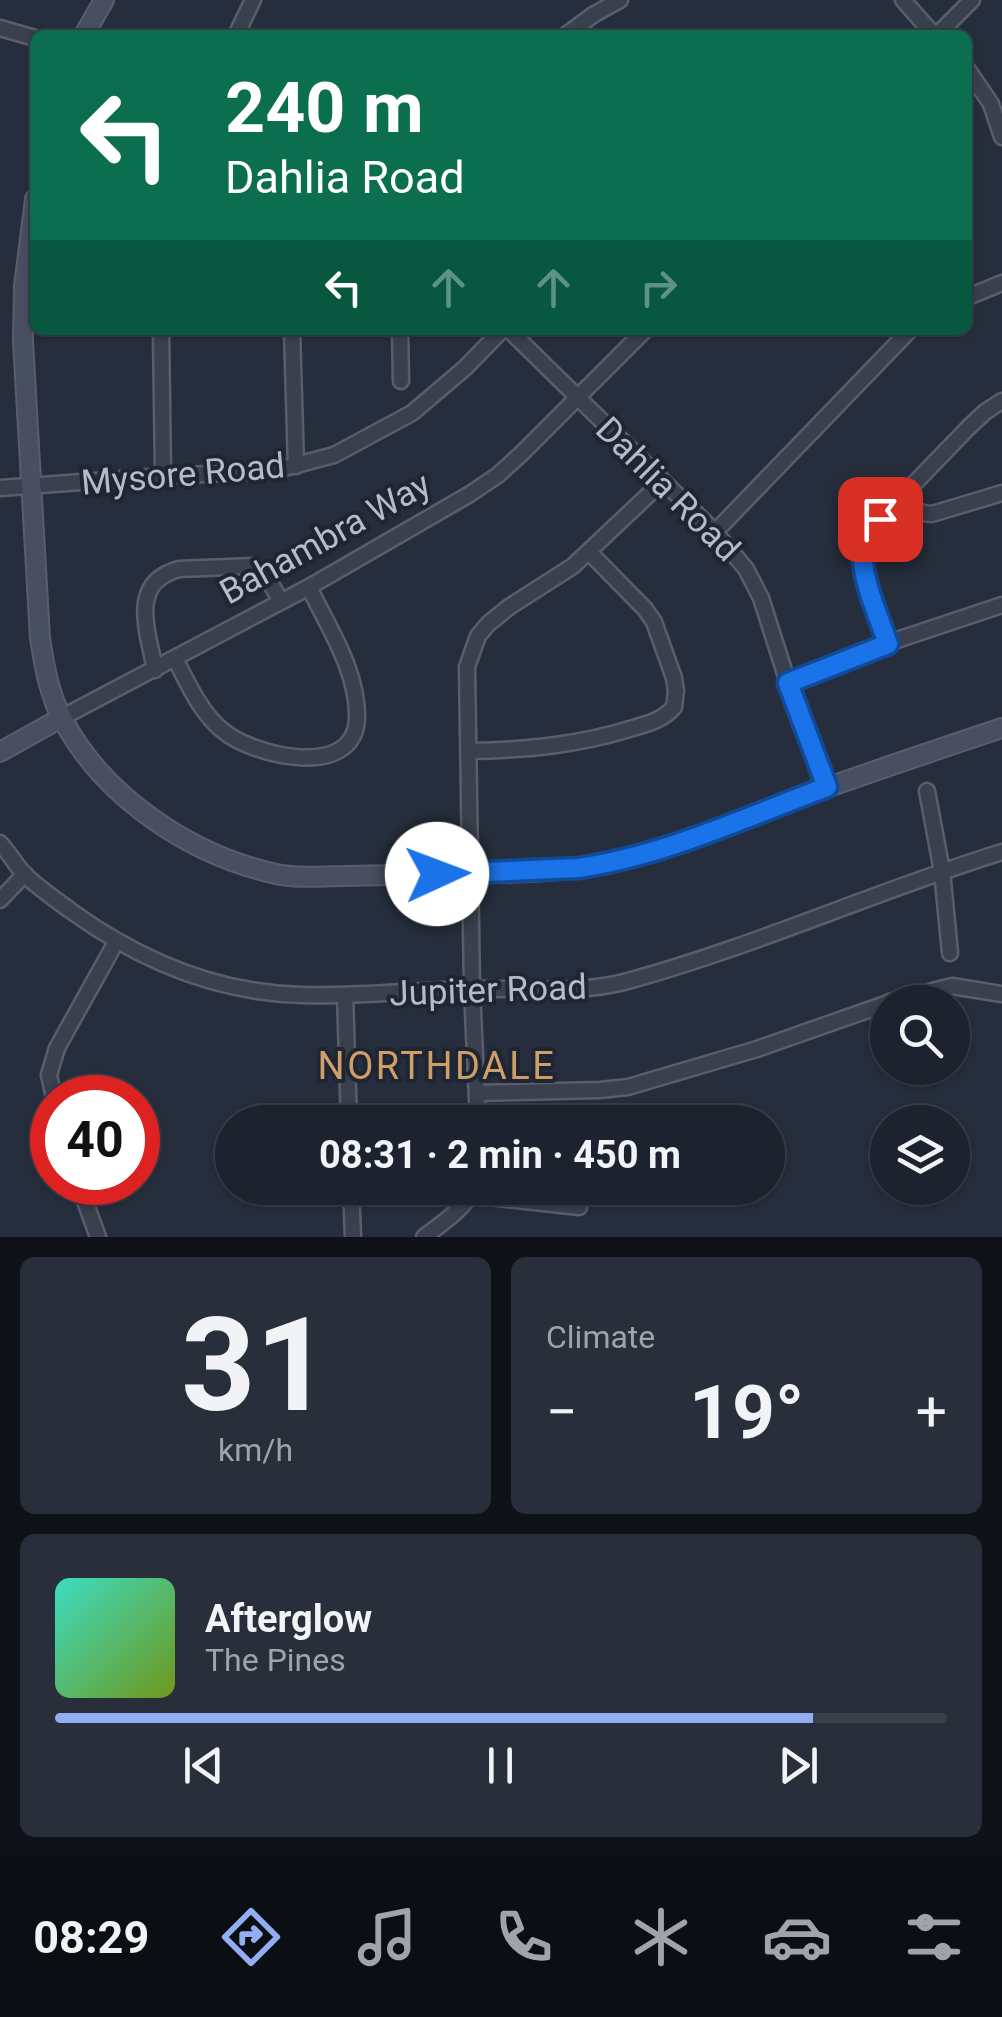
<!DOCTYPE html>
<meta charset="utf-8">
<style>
body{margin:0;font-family:Roboto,sans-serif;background:#292f3a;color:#f1f3f6;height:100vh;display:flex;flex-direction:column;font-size:38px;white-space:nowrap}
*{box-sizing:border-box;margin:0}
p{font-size:32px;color:#a0a4aa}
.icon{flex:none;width:55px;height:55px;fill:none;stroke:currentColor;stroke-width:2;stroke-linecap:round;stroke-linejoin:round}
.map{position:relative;height:1237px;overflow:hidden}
.panel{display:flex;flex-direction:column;gap:20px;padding:20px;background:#0f1319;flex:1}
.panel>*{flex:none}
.top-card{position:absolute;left:30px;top:30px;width:942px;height:305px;border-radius:15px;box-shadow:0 2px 8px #0004,0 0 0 2px #3a3f4a;background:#0b6e4f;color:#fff;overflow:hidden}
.tools{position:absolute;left:870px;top:985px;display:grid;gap:20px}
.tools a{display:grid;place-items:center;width:100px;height:100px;border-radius:50%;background:#1c222e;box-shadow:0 2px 8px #0004,0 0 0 2px #3a3f4a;font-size:50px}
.speed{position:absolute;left:30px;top:1075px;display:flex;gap:20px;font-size:50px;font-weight:700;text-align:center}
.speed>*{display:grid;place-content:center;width:130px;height:130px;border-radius:50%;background:#1c222e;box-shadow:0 2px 8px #0004,0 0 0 2px #3a3f4a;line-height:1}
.speed .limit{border:15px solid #d22;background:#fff;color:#111}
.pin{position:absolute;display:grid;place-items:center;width:85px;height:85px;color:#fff;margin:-42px;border-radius:20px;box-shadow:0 5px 15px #0006}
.me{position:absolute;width:110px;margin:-55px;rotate:88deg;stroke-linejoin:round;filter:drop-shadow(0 0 8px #0008)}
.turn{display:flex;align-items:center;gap:35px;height:210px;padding:0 30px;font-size:45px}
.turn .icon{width:130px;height:130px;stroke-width:2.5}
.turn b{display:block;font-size:70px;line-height:85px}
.lanes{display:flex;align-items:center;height:95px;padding:0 30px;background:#0003;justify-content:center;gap:50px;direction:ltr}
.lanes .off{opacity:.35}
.big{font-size:75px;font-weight:700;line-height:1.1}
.panel .tile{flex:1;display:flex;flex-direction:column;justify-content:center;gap:15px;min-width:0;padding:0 35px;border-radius:15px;background:#292f3a}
.panel .dial{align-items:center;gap:0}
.dial b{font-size:130px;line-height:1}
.song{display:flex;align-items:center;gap:30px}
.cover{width:120px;height:120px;border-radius:15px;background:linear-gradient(135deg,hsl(170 70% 55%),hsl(80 70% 35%))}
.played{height:10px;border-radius:5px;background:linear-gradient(90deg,#91aef2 85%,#3a3f4a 85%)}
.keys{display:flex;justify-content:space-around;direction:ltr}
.heat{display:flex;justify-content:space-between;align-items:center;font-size:55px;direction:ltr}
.panel .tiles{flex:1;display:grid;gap:20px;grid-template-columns:1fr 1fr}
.tile:last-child{grid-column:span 2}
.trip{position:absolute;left:215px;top:1105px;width:570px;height:100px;border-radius:50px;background:#1c222e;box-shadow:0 2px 8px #0004,0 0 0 2px #3a3f4a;font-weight:700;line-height:100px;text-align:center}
.dock{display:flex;height:160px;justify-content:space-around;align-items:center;background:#0b0e12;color:#a0a4aa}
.dock .icon{width:70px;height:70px}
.dock .selected{color:#91aef2}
.dock b{font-size:45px;color:#f1f3f6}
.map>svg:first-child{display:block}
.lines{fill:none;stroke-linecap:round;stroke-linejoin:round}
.street-casing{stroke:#585e6b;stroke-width:19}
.secondary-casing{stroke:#585e6b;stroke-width:22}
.street{stroke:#3a404d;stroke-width:14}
.secondary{stroke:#484f60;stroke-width:18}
.route-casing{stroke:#114b97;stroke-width:25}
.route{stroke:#1a73e8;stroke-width:18}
.labels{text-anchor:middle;stroke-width:8;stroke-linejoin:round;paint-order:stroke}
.street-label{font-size:35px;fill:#b6bbc8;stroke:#1f2533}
.neighbourhood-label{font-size:38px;letter-spacing:2.5px;fill:#cf9f6a;stroke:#1f2533}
</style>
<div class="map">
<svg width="1002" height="1237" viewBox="0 0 1002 1237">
<rect width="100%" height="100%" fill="#262e3d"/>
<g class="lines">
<defs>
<g id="street">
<polyline points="903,0 934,35"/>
<polyline points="0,28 35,38"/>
<polyline points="236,35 253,0"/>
<polyline points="566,35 593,15 620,0"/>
<polyline points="937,35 972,0"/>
<polyline points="968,70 991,104 1002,137"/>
<polyline points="968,297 1002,283"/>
<polyline points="161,330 163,476"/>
<polyline points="292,330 296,466"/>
<polyline points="400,330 401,381"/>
<polyline points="509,330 715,532 746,569 761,598 788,683 827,787"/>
<polyline points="0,488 163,476 273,471 334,455 412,413 465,368 502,330"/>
<polyline points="900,498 922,513 932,514 1002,493"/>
<polyline points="715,532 910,330"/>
<polyline points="888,643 867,579 863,557 868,538 880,519 969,427 985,412 1002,401"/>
<path d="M175,659C188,683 200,712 222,730C252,756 355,781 357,718C358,671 328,627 309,587"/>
<path d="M155,670C148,631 128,583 179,569L253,566L266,576L281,601"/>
<polyline points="788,683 888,643 1002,605"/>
<polyline points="61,718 309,587 470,494 498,475 520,455 645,330"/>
<path d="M470,751C526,750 579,745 633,728C649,723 663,720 674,707L676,691L674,678L654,622L645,609L589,552"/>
<polyline points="927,791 942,871 950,953"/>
<path d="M0,843C8,852 15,863 23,873C37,887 55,899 71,911C139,960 217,993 302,995C358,997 414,990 469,989C522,987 577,995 628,981C756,946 876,891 1002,852"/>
<polyline points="0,900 25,874"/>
<polyline points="345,995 349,1122"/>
<polyline points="889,1002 952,986 1002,994"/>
<polyline points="478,1093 600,1090 628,1087 757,1049 888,1003"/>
<polyline points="54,1098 49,1075 57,1048 116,942"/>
<polyline points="478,1122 472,989 467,667 478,636 488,624 509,607 573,566 662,482"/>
<polyline points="78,1182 98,1237"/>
<polyline points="351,1188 353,1237"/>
<polyline points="471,1195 579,1207"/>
<path d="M424,1237C441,1224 463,1210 473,1190"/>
</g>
<g id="secondary">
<polyline points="84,35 104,0"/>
<path d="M35,199L24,286L23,341L40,638C44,665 49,694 62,718C103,797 190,855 276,874C298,879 322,876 344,876C377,875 410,875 442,874C492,873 552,874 601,865C665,852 726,825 787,802C858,776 930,752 1002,728"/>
<polyline points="0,752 61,718"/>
</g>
</defs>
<!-- street casing -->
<use href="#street" class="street-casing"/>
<!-- secondary casing -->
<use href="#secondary" class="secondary-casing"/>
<!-- street -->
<use href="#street" class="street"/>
<!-- secondary -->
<use href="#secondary" class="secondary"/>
</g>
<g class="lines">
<defs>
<path id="route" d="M437,874L578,868C664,856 746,817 827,787L788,683L888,644C880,620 858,572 864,548C866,537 874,528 880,519"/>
</defs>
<!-- route casing -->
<use href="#route" class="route-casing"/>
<!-- route -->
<use href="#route" class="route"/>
</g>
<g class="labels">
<!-- street labels -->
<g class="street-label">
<text transform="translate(183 474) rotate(-5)" y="12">Mysore Road</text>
<text transform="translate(668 489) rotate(45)" y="12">Dahlia Road</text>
<text transform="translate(325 538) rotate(-29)" y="12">Bahambra Way</text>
<text transform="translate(488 990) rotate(-2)" y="12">Jupiter Road</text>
</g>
<!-- neighbourhood labels -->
<g class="neighbourhood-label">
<text x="437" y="1079">NORTHDALE</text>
</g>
</g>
</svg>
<div class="tools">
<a><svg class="icon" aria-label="search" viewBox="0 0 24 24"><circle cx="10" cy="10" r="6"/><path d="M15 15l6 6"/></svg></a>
<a><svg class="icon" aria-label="layers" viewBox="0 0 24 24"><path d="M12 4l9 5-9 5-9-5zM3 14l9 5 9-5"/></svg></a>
</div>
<div class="speed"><div class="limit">40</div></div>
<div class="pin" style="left:880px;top:519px;background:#d93025"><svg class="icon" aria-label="arrive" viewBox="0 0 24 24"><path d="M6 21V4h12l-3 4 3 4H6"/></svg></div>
<svg class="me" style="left:437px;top:874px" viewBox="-20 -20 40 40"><circle r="19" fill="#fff"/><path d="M0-13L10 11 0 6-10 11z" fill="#1a73e8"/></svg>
<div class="trip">08:31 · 2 min · 450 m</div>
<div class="top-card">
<div class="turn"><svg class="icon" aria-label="left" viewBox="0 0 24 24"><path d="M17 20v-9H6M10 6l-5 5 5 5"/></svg><div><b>240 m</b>Dahlia Road</div></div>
<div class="lanes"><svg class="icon" aria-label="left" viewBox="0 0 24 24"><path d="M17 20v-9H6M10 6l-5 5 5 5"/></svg><svg class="icon off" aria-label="ahead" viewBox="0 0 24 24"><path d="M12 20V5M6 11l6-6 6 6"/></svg><svg class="icon off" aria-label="ahead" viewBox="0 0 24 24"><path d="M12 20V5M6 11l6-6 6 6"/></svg><svg class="icon off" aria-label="right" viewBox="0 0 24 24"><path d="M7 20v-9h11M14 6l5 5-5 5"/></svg></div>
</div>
</div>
<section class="panel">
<div class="tiles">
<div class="tile dial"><b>31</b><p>km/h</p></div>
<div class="tile"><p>Climate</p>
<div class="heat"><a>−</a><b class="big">19°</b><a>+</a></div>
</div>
<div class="tile">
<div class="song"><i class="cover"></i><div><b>Afterglow</b><p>The Pines</p></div></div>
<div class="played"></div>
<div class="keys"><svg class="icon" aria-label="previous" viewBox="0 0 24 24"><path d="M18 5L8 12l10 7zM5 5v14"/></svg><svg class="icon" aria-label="pause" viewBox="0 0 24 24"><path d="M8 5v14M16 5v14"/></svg><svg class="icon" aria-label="next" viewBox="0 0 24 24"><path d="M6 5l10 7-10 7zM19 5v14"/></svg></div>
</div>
</div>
</section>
<nav class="dock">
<b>08:29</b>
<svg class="icon selected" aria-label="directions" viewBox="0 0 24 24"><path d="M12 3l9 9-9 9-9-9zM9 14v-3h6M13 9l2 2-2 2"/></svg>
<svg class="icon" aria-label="music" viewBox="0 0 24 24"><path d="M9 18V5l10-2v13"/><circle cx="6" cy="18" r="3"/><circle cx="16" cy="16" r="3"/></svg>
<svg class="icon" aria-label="phone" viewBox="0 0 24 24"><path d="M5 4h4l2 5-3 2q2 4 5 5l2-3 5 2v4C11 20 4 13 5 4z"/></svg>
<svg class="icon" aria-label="climate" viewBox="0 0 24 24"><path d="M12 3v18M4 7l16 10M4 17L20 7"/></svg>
<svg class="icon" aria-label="car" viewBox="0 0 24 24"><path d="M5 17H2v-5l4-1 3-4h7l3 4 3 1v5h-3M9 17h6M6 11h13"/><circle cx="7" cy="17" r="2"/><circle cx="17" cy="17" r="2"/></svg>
<svg class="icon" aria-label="filters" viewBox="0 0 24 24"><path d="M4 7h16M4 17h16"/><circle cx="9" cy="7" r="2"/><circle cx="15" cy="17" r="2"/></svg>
</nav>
